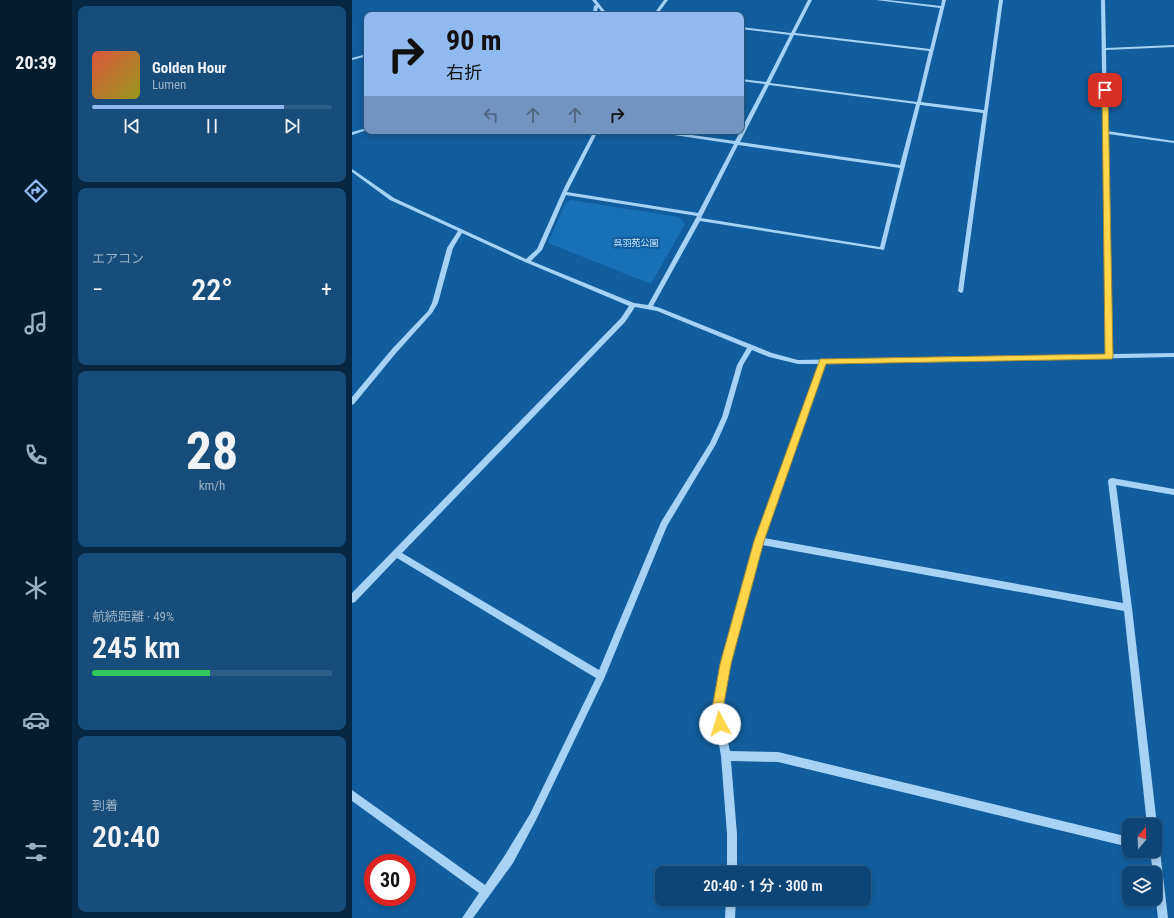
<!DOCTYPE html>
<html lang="ja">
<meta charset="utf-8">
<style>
body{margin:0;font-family:"Roboto Condensed","Noto Sans JP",sans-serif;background:#164d7b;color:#f1f3f6;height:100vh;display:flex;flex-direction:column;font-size:15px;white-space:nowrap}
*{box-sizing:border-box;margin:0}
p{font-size:13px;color:#9ab1c5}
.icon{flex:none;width:22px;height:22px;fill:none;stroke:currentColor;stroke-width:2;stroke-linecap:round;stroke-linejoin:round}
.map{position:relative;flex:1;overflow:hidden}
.drawer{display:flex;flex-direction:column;gap:6px;padding:6px;background:#072641;width:280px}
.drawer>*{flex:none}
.top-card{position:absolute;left:12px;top:12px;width:380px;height:122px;border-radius:8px;box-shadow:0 2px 6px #0003,0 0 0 1px #2d5e88;background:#90b9f0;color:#111;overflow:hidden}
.needle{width:26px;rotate:19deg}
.tools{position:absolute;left:770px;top:818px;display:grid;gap:8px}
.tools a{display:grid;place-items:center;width:40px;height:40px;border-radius:8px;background:#0d4676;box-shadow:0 2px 6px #0003,0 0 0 1px #2d5e88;font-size:20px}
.speed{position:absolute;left:12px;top:854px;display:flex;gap:8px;font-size:20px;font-weight:700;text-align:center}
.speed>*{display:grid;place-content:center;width:52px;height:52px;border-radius:50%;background:#0d4676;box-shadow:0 2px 6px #0003,0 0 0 1px #2d5e88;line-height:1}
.speed .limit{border:6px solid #d22;background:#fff;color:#111}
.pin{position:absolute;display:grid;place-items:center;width:34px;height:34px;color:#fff;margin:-17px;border-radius:8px;box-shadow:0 2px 6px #0006}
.me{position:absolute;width:44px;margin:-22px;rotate:354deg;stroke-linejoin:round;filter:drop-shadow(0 0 3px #0008)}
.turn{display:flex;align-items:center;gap:14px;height:84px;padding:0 16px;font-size:18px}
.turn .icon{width:52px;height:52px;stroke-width:2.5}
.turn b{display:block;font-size:28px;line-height:34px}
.lanes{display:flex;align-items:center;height:38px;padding:0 16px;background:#0003;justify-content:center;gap:20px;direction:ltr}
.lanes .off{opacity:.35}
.big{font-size:30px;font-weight:600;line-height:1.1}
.drawer .widget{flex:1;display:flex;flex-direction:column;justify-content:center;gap:6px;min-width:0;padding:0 14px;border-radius:8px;background:#164d7b}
.drawer .dial{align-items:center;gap:0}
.dial b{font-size:52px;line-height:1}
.song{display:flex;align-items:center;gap:12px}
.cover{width:48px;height:48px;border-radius:6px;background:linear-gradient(135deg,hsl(10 70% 55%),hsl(60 70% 35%))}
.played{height:4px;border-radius:2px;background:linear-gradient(90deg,#90b9f0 80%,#2d5e88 80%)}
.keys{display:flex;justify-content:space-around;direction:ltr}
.heat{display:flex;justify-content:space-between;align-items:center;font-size:22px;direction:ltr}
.charge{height:6px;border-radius:3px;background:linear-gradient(90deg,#34c759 49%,#2d5e88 0)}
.trip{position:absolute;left:303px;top:866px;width:216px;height:40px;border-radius:8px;background:#0d4676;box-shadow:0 2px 6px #0003,0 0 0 1px #2d5e88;font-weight:600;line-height:40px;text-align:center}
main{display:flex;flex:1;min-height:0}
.tabs{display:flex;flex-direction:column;width:72px;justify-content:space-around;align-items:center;background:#051c2f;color:#9ab1c5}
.tabs .icon{width:28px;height:28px}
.tabs .selected{color:#90b9f0}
.tabs b{font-size:18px;color:#f1f3f6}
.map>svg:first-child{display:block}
.green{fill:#1871b7}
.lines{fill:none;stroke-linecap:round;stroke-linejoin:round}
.minor{fill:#a6d2f5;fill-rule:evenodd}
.route{fill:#ffd54a;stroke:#a68a30}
.labels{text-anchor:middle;stroke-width:4;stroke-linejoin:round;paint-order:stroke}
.far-park-label{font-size:9px;fill:#cee9fe;stroke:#115d9d}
</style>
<main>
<nav class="tabs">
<b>20:39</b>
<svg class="icon selected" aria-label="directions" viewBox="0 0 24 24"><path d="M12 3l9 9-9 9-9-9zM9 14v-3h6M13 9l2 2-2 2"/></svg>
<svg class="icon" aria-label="music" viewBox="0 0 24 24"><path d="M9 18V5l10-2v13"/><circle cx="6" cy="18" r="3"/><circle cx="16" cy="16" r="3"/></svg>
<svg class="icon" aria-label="phone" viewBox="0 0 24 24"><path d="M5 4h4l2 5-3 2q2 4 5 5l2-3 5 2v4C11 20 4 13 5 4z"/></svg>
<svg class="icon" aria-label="climate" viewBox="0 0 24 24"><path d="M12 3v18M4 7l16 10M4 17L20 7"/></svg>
<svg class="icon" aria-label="car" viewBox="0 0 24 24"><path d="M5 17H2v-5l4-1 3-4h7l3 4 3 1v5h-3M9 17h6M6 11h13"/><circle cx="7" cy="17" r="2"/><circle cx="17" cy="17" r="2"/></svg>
<svg class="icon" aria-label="filters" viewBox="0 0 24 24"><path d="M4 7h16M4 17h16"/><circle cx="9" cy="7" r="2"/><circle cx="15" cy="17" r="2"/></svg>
</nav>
<section class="drawer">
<div class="widget">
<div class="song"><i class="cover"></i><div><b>Golden Hour</b><p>Lumen</p></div></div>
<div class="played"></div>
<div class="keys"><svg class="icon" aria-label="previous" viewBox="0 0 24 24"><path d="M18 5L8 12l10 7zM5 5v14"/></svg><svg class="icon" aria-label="pause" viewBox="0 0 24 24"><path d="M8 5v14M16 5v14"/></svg><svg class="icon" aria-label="next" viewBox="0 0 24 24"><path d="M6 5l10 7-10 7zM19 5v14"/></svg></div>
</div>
<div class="widget"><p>エアコン</p>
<div class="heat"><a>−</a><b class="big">22°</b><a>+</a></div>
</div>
<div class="widget dial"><b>28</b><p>km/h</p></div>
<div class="widget"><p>航続距離 · 49%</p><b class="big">245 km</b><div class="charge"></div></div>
<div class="widget"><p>到着</p><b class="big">20:40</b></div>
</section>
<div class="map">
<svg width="822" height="918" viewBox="0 0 822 918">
<rect width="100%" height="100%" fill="#115d9d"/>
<!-- green -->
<polygon class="green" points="219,200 327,217 333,224 299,284 196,243 214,202"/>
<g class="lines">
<!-- minor -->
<g class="minor">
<polygon points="240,0 244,0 256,15 252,15 246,7 245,12 246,15 242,15 241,12 242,6 244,5"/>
<polygon points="312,0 316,0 305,15 301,15"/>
<path d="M456,0H460L443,33L578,49L588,8L524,0H536L589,6L590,0H594L569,102L632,110L647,0H651L611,292L609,293L606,291L631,113L568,105L532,250L348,221L301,306L308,308L420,353L446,360L754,354L749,0H753L754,48L822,45V47L754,50L755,131L822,141V143L756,134L760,354L822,353V357L473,364L412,538L771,603L756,481L757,479L760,478L822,489V495L764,485L780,608L805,825L803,829V825H795L772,611L410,545L378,664L369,709L378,751L426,752L777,837V847L426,762L379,761L385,834V873H375V834L369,756L361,709L370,664L403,541L467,364H446L417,357L400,350L391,365L376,417L364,444L315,526L252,679L184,820L161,863L121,918H110L127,893L0,801V790L133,885L153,855L178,814L244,678L45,558L3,602L0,603V593L269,318L277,306L173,262L110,233L101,248L86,303L80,313L44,353L2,404L0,405V397L40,349L76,311L80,303L95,248L106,231L38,200L0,172V169L42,198L174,259L185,249L213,186L242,131H246L215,192L346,213L382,144L302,132L300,131H311L383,141L413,84L389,81V79L414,82L438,35L389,29V27L439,33ZM442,35L577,51L565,102L418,83ZM417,85L564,104L548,165L388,142ZM386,145L548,168L528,247L349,218ZM214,195L345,216L296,305L282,303L179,261L190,250ZM283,307L305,311L395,348L385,365L370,417L358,443L309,522L247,670L50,553L273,322Z"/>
<polygon points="15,54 15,56 0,60 0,58"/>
<polygon points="15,128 15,130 0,135 0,132"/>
<polygon points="803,846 807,847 808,851 816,918 806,918 803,894 803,873 801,873 798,851 803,851"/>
<polygon points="374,899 384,899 383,918 373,918"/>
</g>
</g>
<!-- route -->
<polygon class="route" points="753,89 756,90 761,357 760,359 474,364 412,541 379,664 371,709 374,724 372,729 368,730 364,729 360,709 368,664 402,541 468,359 753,354 750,90"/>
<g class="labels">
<!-- far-park labels -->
<g class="far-park-label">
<text x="284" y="246">呉羽苑公園</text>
</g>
</g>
</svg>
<div class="tools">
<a><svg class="needle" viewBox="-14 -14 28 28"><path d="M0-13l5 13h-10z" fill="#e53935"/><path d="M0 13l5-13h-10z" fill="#9ab1c5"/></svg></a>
<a><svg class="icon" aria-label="layers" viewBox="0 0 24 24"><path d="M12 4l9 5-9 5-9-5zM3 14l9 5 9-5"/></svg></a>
</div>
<div class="speed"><div class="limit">30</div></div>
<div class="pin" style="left:753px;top:90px;background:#d93025"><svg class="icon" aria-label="arrive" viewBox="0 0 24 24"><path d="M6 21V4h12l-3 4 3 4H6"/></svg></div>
<svg class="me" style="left:368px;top:724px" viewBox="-20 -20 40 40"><circle r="19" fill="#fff"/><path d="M0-13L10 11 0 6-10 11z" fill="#ffd54a"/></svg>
<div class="trip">20:40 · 1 分 · 300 m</div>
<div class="top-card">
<div class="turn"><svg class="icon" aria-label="right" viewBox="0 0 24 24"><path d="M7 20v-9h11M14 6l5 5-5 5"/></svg><div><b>90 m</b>右折</div></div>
<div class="lanes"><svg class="icon off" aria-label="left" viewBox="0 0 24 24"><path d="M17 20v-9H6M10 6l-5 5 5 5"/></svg><svg class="icon off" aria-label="ahead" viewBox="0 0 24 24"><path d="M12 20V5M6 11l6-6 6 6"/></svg><svg class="icon off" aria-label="ahead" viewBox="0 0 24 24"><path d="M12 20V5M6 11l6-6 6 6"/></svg><svg class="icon" aria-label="right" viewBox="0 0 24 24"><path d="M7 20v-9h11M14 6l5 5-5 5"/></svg></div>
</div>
</div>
</main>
